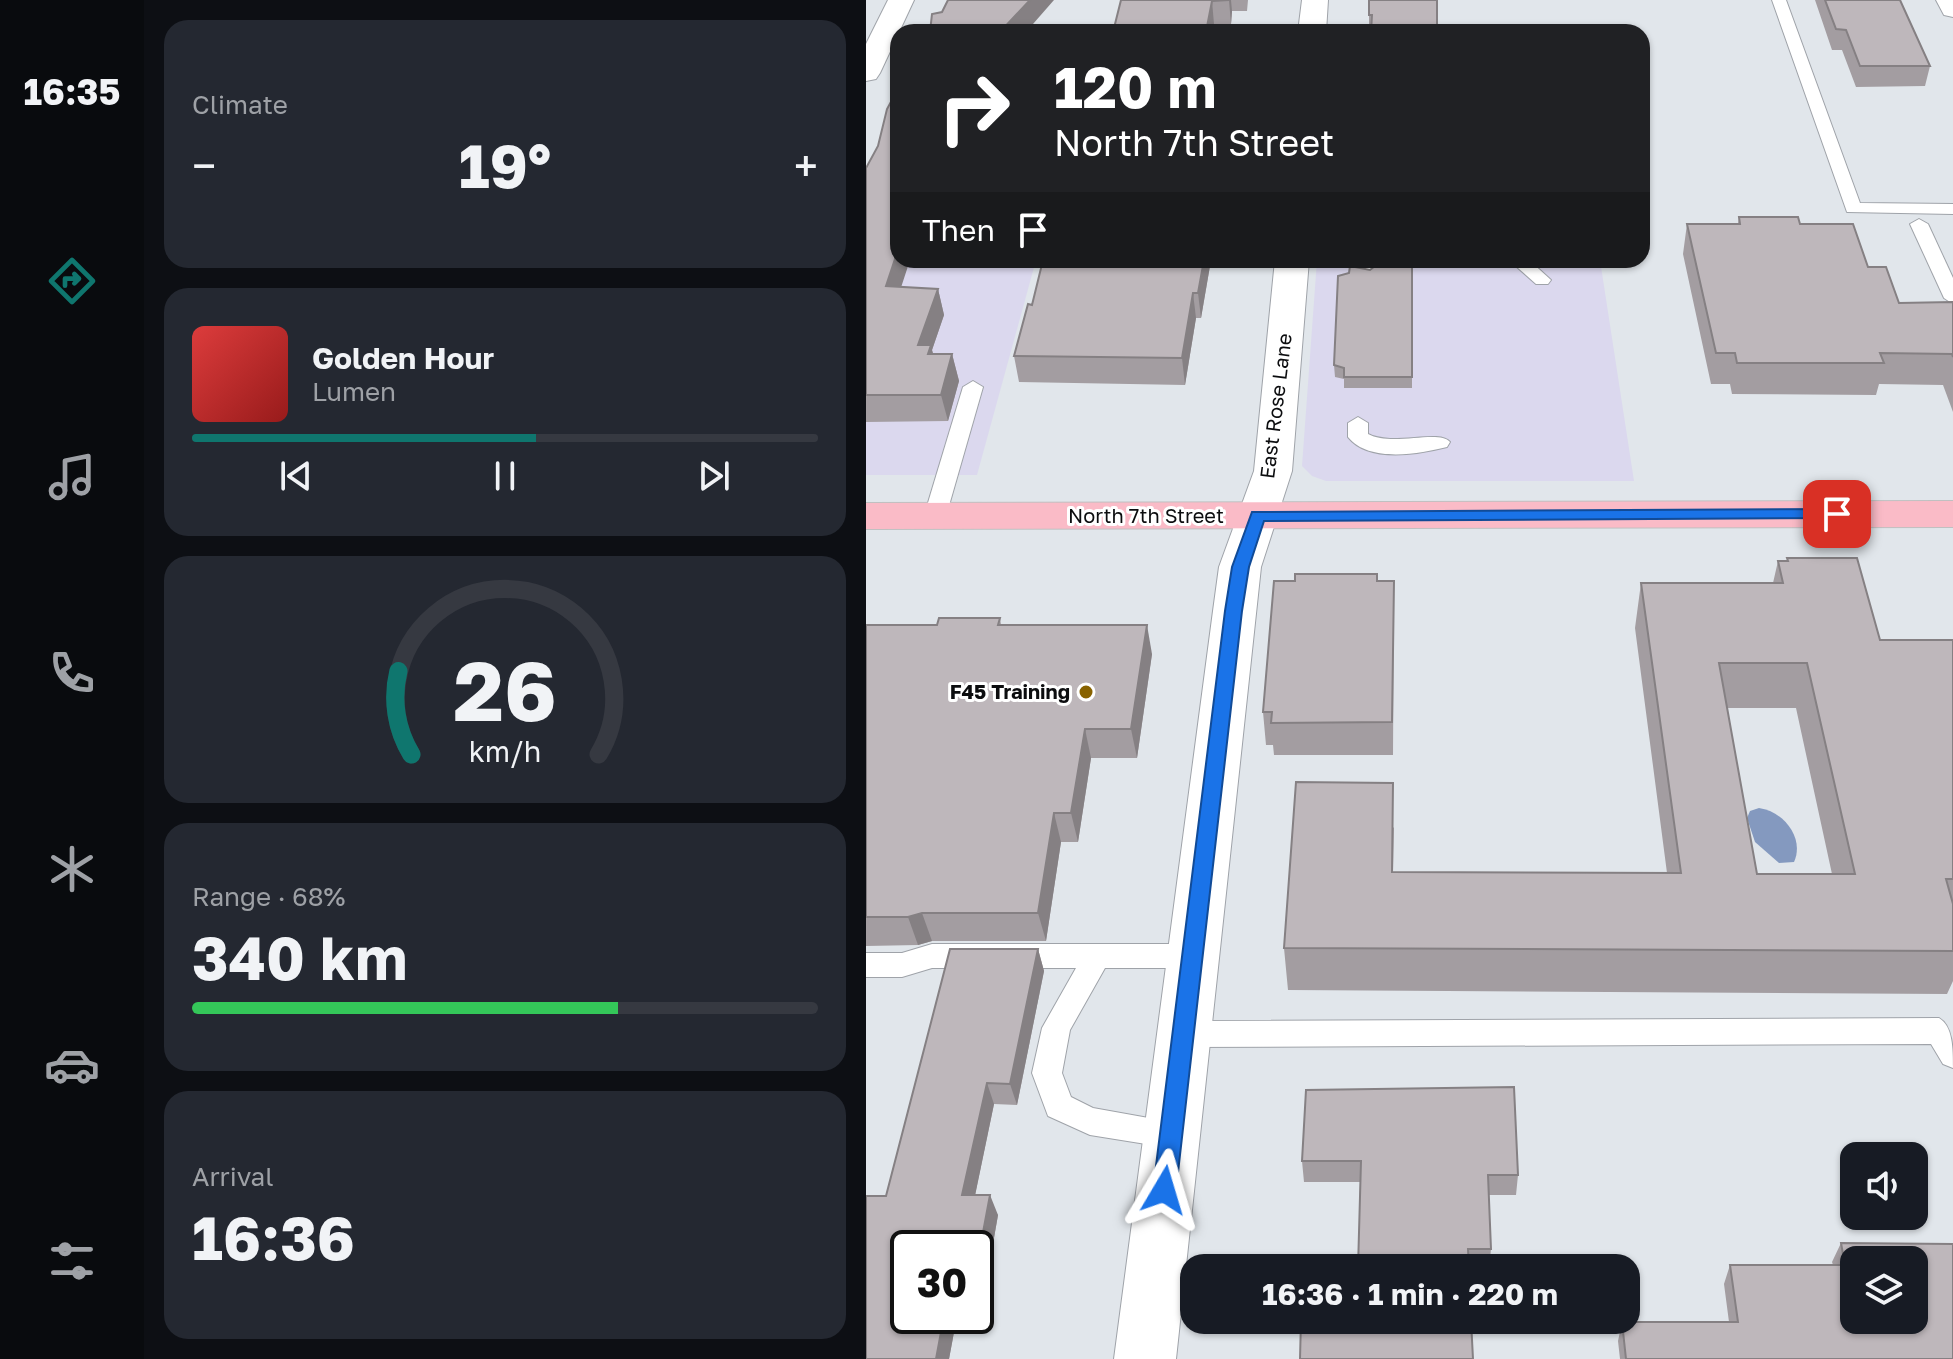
<!DOCTYPE html>
<meta charset="utf-8">
<style>
body{margin:0;font-family:"Golos Text",sans-serif;background:#242831;color:#f1f3f6;height:100vh;display:flex;flex-direction:column;font-size:30px;white-space:nowrap}
*{box-sizing:border-box;margin:0}
p{font-size:26px;color:#9ea1a6}
.icon{flex:none;width:44px;height:44px;fill:none;stroke:currentColor;stroke-width:2;stroke-linecap:round;stroke-linejoin:round}
.map{position:relative;flex:1;overflow:hidden}
.panel{display:flex;flex-direction:column;gap:20px;padding:20px;background:#0d0f14;width:722px}
.panel>*{flex:none}
.banner{position:absolute;left:24px;top:24px;width:760px;height:244px;border-radius:24px;box-shadow:0 2px 6px #0004;background:#202124;color:#fff;overflow:hidden}
.controls{position:absolute;left:974px;top:1142px;display:grid;gap:16px}
.controls a{display:grid;place-items:center;width:88px;height:88px;border-radius:16px;background:#171b24;box-shadow:0 2px 6px #0004;font-size:40px}
.speed{position:absolute;left:24px;top:1230px;display:flex;gap:16px;font-size:40px;font-weight:700;text-align:center}
.speed>*{display:grid;place-content:center;width:104px;height:104px;border-radius:50%;background:#171b24;box-shadow:0 2px 6px #0004;line-height:1}
.speed .limit{border:4px solid #111;border-radius:12px;background:#fff;color:#111}
.pin{position:absolute;display:grid;place-items:center;width:68px;height:68px;color:#fff;margin:-34px;border-radius:16px;box-shadow:0 4px 12px #0006}
.me{position:absolute;width:88px;margin:-44px;rotate:7deg;stroke-linejoin:round;filter:drop-shadow(0 0 6px #0008)}
.turn{display:flex;align-items:center;gap:28px;height:168px;padding:0 32px;font-size:36px}
.turn .icon{width:104px;height:104px;stroke-width:2.5}
.turn b{display:block;font-size:56px;line-height:68px}
.then{display:flex;align-items:center;height:76px;padding:0 32px;background:#0003;gap:16px;font-size:30px}
.big{font-size:60px;font-weight:700;line-height:1.1}
.panel .card{flex:1;display:flex;flex-direction:column;justify-content:center;gap:12px;min-width:0;padding:0 28px;border-radius:24px;background:#242831}
.panel .dial{align-items:center;gap:0}
.dial svg{height:208px;overflow:visible;fill:none;stroke:#363941;stroke-width:7;stroke-linecap:round;text-anchor:middle}
.dial text{fill:#f1f3f6;stroke:none}
.song{display:flex;align-items:center;gap:24px}
.cover{width:96px;height:96px;border-radius:12px;background:linear-gradient(135deg,hsl(0 70% 55%),hsl(0 70% 35%))}
.played{height:8px;border-radius:4px;background:linear-gradient(90deg,#0f766e 55%,#363941 55%)}
.keys{display:flex;justify-content:space-around;direction:ltr}
.heat{display:flex;justify-content:space-between;align-items:center;font-size:44px;direction:ltr}
.charge{height:12px;border-radius:6px;background:linear-gradient(90deg,#34c759 68%,#363941 0)}
.trip{position:absolute;left:314px;top:1254px;width:460px;height:80px;border-radius:24px;background:#171b24;box-shadow:0 2px 6px #0004;font-weight:700;line-height:80px;text-align:center}
main{display:flex;flex:1;min-height:0}
.menu{display:flex;flex-direction:column;width:144px;justify-content:space-around;align-items:center;background:#090b0e;color:#9ea1a6}
.menu .icon{width:56px;height:56px}
.menu .on{color:#0f766e}
.menu b{font-size:36px;color:#f1f3f6}
.map>svg:first-child{display:block}
.commercial{fill:#dbd8ee}
.water{fill:#8499bf}
.lines{fill:none;stroke-linecap:round;stroke-linejoin:round}
.lane-casing{stroke:#9fa3a9;stroke-width:2}
.street-casing{stroke:#9fa3a9;stroke-width:2}
.primary-casing{stroke:#c0c0c1;stroke-width:2}
.lane{fill:#fff;fill-rule:evenodd}
.street{fill:#fff;fill-rule:evenodd}
.primary{fill:#fabbc7;fill-rule:evenodd}
.wall{fill:#a39da1;fill-rule:evenodd}
.shaded-wall{fill:#858083}
.building{fill:#beb7bb;stroke:#858083;stroke-width:2;fill-rule:evenodd}
.route{fill:#1a73e8;stroke:#114b97;stroke-width:2}
.poi-dot{fill:#886200;stroke:#fff;stroke-width:3}
.labels{text-anchor:middle;stroke-width:6;stroke-linejoin:round;paint-order:stroke}
.street-label{font-size:20px;fill:#0c0d0f;stroke:#fff}
.poi-label{font-size:20px;font-weight:bold;fill:#0c0d0f;stroke:#fff;text-anchor:end}
</style>
<main>
<nav class="menu">
<b>16:35</b>
<svg class="icon on" aria-label="directions" viewBox="0 0 24 24"><path d="M12 3l9 9-9 9-9-9zM9 14v-3h6M13 9l2 2-2 2"/></svg>
<svg class="icon" aria-label="music" viewBox="0 0 24 24"><path d="M9 18V5l10-2v13"/><circle cx="6" cy="18" r="3"/><circle cx="16" cy="16" r="3"/></svg>
<svg class="icon" aria-label="phone" viewBox="0 0 24 24"><path d="M5 4h4l2 5-3 2q2 4 5 5l2-3 5 2v4C11 20 4 13 5 4z"/></svg>
<svg class="icon" aria-label="climate" viewBox="0 0 24 24"><path d="M12 3v18M4 7l16 10M4 17L20 7"/></svg>
<svg class="icon" aria-label="car" viewBox="0 0 24 24"><path d="M5 17H2v-5l4-1 3-4h7l3 4 3 1v5h-3M9 17h6M6 11h13"/><circle cx="7" cy="17" r="2"/><circle cx="17" cy="17" r="2"/></svg>
<svg class="icon" aria-label="filters" viewBox="0 0 24 24"><path d="M4 7h16M4 17h16"/><circle cx="9" cy="7" r="2"/><circle cx="15" cy="17" r="2"/></svg>
</nav>
<section class="panel">
<div class="card"><p>Climate</p>
<div class="heat"><a>−</a><b class="big">19°</b><a>+</a></div>
</div>
<div class="card">
<div class="song"><i class="cover"></i><div><b>Golden Hour</b><p>Lumen</p></div></div>
<div class="played"></div>
<div class="keys"><svg class="icon" aria-label="previous" viewBox="0 0 24 24"><path d="M18 5L8 12l10 7zM5 5v14"/></svg><svg class="icon" aria-label="pause" viewBox="0 0 24 24"><path d="M8 5v14M16 5v14"/></svg><svg class="icon" aria-label="next" viewBox="0 0 24 24"><path d="M6 5l10 7-10 7zM19 5v14"/></svg></div>
</div>
<div class="card dial"><svg viewBox="0 0 100 80">
<path d="M14 69A42 42 0 1 1 86 69"/>
<path d="M14 69A42 42 0 0 1 9 37" stroke="#0f766e"/>
<text x="50" y="56" font-size="32" font-weight="700">26</text>
<text x="50" y="72" font-size="11">km/h</text>
</svg></div>
<div class="card"><p>Range · 68%</p><b class="big">340 km</b><div class="charge"></div></div>
<div class="card"><p>Arrival</p><b class="big">16:36</b></div>
</section>
<div class="map">
<svg width="1087" height="1359" viewBox="0 0 1087 1359">
<rect width="100%" height="100%" fill="#e1e6eb"/>
<!-- commercial -->
<g class="commercial">
<polygon points="170,260 111,475 0,475 0,261"/>
<polygon points="451,260 734,260 768,481 460,481 446,476 436,466"/>
</g>
<!-- water -->
<path class="water" d="M893,808C917,811 939,838 928,862L913,863L889,842L881,818L884,811Z"/>
<g class="lines">
<defs>
<g id="lane">
<polygon points="906,0 920,0 994,203 1087,204 1087,214 981,212"/>
<polygon points="1053,219 1062,224 1087,278 1087,304 1078,298 1044,224"/>
<polygon points="503,260 525,260 504,278 492,278 489,274"/>
<polygon points="643,260 663,260 685,280 682,284 670,284"/>
<polygon points="107,381 117,387 80,516 77,521 61,521 58,516 97,387"/>
<path d="M492,417L502,423V434C526,447 573,429 584,442L581,447C553,454 503,463 482,437V423Z"/>
<polygon points="66,944 325,944 335,948 339,956 335,964 325,968 239,968 204,1030 196,1073 205,1097 227,1108 316,1124 320,1134 316,1144 305,1148 224,1135 182,1116 166,1073 176,1028 210,968 66,968 36,977 0,977 0,953 36,953"/>
<path d="M1073,1018C1087,1026 1087,1049 1087,1068L1077,1064L1065,1044L316,1047L306,1043L301,1034L306,1025L316,1021Z"/>
</g>
<g id="street">
<polygon points="22,0 48,0 14,73 10,79 0,81 0,44"/>
<polygon points="436,0 462,0 460,32 432,32"/>
<polygon points="1070,0 1087,0 1087,17 1078,15"/>
<polygon points="409,260 443,260 426,471 395,567 310,1359 248,1359 347,611 353,567 388,471"/>
</g>
<polygon id="primary" points="1087,501 1087,527 0,529 0,503"/>
</defs>
<!-- lane casing -->
<use href="#lane" class="lane-casing"/>
<!-- street casing -->
<use href="#street" class="street-casing"/>
<!-- primary casing -->
<use href="#primary" class="primary-casing"/>
<!-- lane -->
<use href="#lane" class="lane"/>
<!-- street -->
<use href="#street" class="street"/>
<!-- primary -->
<use href="#primary" class="primary"/>
</g>
<!-- wall -->
<g class="wall">
<polygon points="255,0 382,0 381,11 366,11 365,24 348,24"/>
<polygon points="949,0 1034,0 1064,66 1059,86 990,87 976,50 966,50"/>
<polygon points="503,15 571,32 503,32"/>
<polygon points="12,146 35,287 72,289 78,315 66,350 67,354 86,354 93,381 82,421 0,422 0,168"/>
<polygon points="873,217 934,224 1002,267 1033,303 1087,302 1087,412 1077,385 1013,384 1010,395 866,394 864,384 845,384 817,254 821,224 872,224"/>
<polygon points="177,260 345,260 335,318 330,318 319,385 153,382 148,356 166,305"/>
<polygon points="546,266 546,388 478,388 478,379 469,377 468,365 504,270"/>
<path d="M921,558L1014,640H1087V981L1081,994L422,990L418,948L528,827L527,872L801,873L769,628L775,583H907L912,561H921ZM861,708H930L966,874H891Z"/>
<polygon points="528,581 527,755 408,755 407,745 400,745 397,712"/>
<polygon points="134,618 135,625 286,654 271,758 225,758 212,842 195,842 180,941 66,941 52,945 0,946 0,625 71,625"/>
<polygon points="172,949 178,971 151,1105 128,1104 109,1195 132,1215 119,1289 110,1290 110,1248 42,1316 91,1316 83,1359 0,1359 20,1196"/>
<polygon points="440,1090 652,1175 650,1195 623,1195 625,1249 623,1268 492,1268 494,1182 438,1182 436,1161"/>
<polygon points="975,1243 1087,1359 754,1359 752,1341 756,1322 863,1322 858,1284 864,1265 967,1265 966,1262"/>
</g>
<!-- shaded-wall -->
<g class="shaded-wall">
<polygon points="164,0 188,0 160,32 134,32"/>
<polygon points="363,0 365,0 366,11 365,24"/>
<polygon points="346,1 348,24 346,32 340,32"/>
<polygon points="32,250 32,260 44,260 27,312 20,286"/>
<polygon points="338,260 345,260 335,318 332,293"/>
<polygon points="72,289 78,315 66,350 72,371 52,345"/>
<polygon points="327,293 330,318 319,385 316,358"/>
<polygon points="86,354 93,381 82,421 75,395"/>
<polygon points="281,625 286,654 271,758 265,729"/>
<polygon points="219,729 225,758 212,842 205,813"/>
<polygon points="188,813 195,842 180,941 172,913"/>
<polygon points="56,913 66,941 52,945 42,917"/>
<polygon points="172,949 178,971 151,1105 144,1084"/>
<polygon points="121,1083 128,1104 105,1215 96,1195"/>
<polygon points="124,1195 132,1215 119,1289 110,1270"/>
<polygon points="78,1316 91,1316 83,1359 70,1359"/>
</g>
<!-- building -->
<g class="building">
<polygon points="82,0 164,0 134,32 64,32 66,14 76,12"/>
<polygon points="255,0 363,0 346,1 340,32 247,32"/>
<polygon points="503,0 571,0 571,32 505,32 506,15 503,15"/>
<polygon points="959,0 1034,0 1064,66 994,66 980,30 970,29"/>
<polygon points="32,89 32,250 20,286 72,289 52,345 65,345 62,354 86,354 75,395 0,395 0,168 12,146 21,109"/>
<polygon points="873,217 932,217 934,224 987,224 1002,267 1020,267 1033,303 1087,302 1087,357 1086,354 1014,353 1018,363 871,363 869,353 850,353 821,224 874,224"/>
<polygon points="177,260 338,260 332,293 327,293 316,358 148,356 162,304 166,305"/>
<polygon points="484,266 504,270 509,266 546,266 546,377 478,377 478,368 468,365 472,276 483,273"/>
<path d="M921,558H991L1014,640H1087V879H1080L1087,904V951L418,948L430,782L527,783L526,872L815,873L775,583H917L912,561H922ZM853,663H941L989,874H891Z"/>
<polygon points="429,574 511,574 511,581 528,581 526,722 405,723 406,712 397,712 408,581 429,581"/>
<polygon points="73,618 134,618 132,625 281,625 265,729 219,729 205,813 188,813 172,913 56,913 42,917 0,917 0,625 71,625"/>
<polygon points="84,949 172,949 144,1084 121,1083 96,1195 124,1195 110,1270 110,1248 42,1248 42,1316 78,1316 70,1359 0,1359 0,1196 20,1196"/>
<polygon points="648,1087 652,1175 622,1175 625,1249 602,1249 603,1268 492,1268 495,1161 436,1161 440,1090"/>
<path d="M975,1243L1087,1244V1359H760L756,1322H872L864,1265H979ZM988,1260H1048V1320H988Z"/>
<polygon points="435,1320 605,1320 607,1359 434,1359"/>
</g>
<!-- route -->
<polygon class="route" points="971,509 980,514 977,518 398,521 383,567 376,611 310,1190 307,1198 298,1202 290,1198 287,1190 359,611 366,567 386,512"/>
<!-- markers -->
<circle class="poi-dot" cx="220" cy="692" r="8"/>
<g class="labels">
<!-- street labels -->
<g class="street-label">
<text transform="translate(410 406) rotate(-83)" y="7">East Rose Lane</text>
<text x="280" y="523">North 7th Street</text>
</g>
<!-- poi labels -->
<g class="poi-label">
<text x="204" y="699">F45 Training</text>
</g>
</g>
</svg>
<div class="controls">
<a><svg class="icon" aria-label="sound" viewBox="0 0 24 24"><path d="M4 9h4l5-4v14l-5-4H4zM17 9q2 3 0 6"/></svg></a>
<a><svg class="icon" aria-label="layers" viewBox="0 0 24 24"><path d="M12 4l9 5-9 5-9-5zM3 14l9 5 9-5"/></svg></a>
</div>
<div class="speed"><div class="limit">30</div></div>
<div class="pin" style="left:971px;top:514px;background:#d93025"><svg class="icon" aria-label="arrive" viewBox="0 0 24 24"><path d="M6 21V4h12l-3 4 3 4H6"/></svg></div>
<svg class="me" style="left:298px;top:1190px" viewBox="-20 -20 40 40"><path d="M0-17L14 15 0 8-14 15z" fill="#1a73e8" stroke="#fff" stroke-width="4"/></svg>
<div class="trip">16:36 · 1 min · 220 m</div>
<div class="banner">
<div class="turn"><svg class="icon" aria-label="right" viewBox="0 0 24 24"><path d="M7 20v-9h11M14 6l5 5-5 5"/></svg><div><b>120 m</b>North 7th Street</div></div>
<div class="then">Then<svg class="icon" aria-label="arrive" viewBox="0 0 24 24"><path d="M6 21V4h12l-3 4 3 4H6"/></svg></div>
</div>
</div>
</main>
